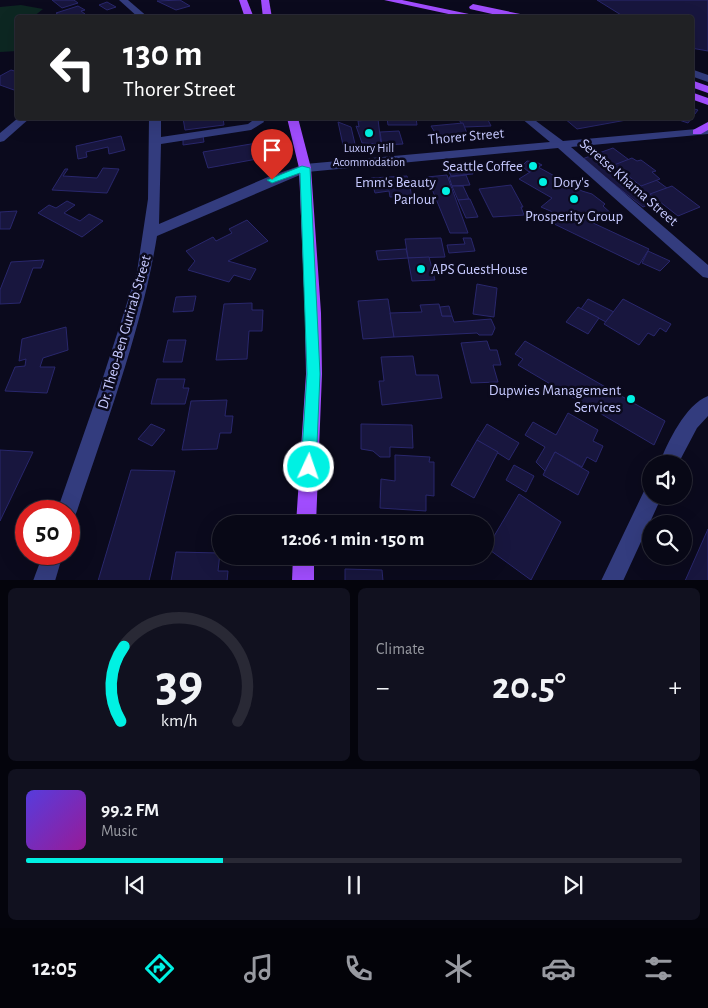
<!DOCTYPE html>
<meta charset="utf-8">
<style>
body{margin:0;font-family:"Alegreya Sans",sans-serif;background:#11111f;color:#f1f3f6;height:100vh;display:flex;flex-direction:column;font-size:19px;white-space:nowrap}
*{box-sizing:border-box;margin:0}
p{font-size:16px;color:#989aa1}
.icon{flex:none;width:28px;height:28px;fill:none;stroke:currentColor;stroke-width:2;stroke-linecap:round;stroke-linejoin:round}
.map{position:relative;height:580px;overflow:hidden}
.panel{display:flex;flex-direction:column;gap:8px;padding:8px;background:#04040c;flex:1}
.panel>*{flex:none}
.hud{position:absolute;left:15px;top:15px;width:679px;height:105px;border-radius:5px;box-shadow:0 5px 20px #0002,0 0 0 1px #292935;background:#202124;color:#fff;overflow:hidden}
.tools{position:absolute;left:642px;top:455px;display:grid;gap:10px}
.tools a{display:grid;place-items:center;width:50px;height:50px;border-radius:50%;background:#080816;box-shadow:0 5px 20px #0002,0 0 0 1px #292935;font-size:25px}
.speed{position:absolute;left:15px;top:500px;display:flex;gap:10px;font-size:25px;font-weight:700;text-align:center}
.speed>*{display:grid;place-content:center;width:65px;height:65px;border-radius:50%;background:#080816;box-shadow:0 5px 20px #0002,0 0 0 1px #292935;line-height:1}
.speed .limit{border:8px solid #d22;background:#fff;color:#111}
.pin{position:absolute;display:grid;place-items:center;width:42px;height:42px;color:#fff;margin:-51px -21px;border-radius:50% 50% 50% 0;rotate:-45deg;box-shadow:0 0 5px #0007}
.pin .icon{rotate:45deg}
.me{position:absolute;width:55px;margin:-28px;rotate:3deg;stroke-linejoin:round;filter:drop-shadow(0 0 4px #0008)}
.turn{display:flex;align-items:center;gap:18px;height:105px;padding:0 25px;font-size:22px}
.turn .icon{width:65px;height:65px;stroke-width:2.5}
.turn b{display:block;font-size:35px;line-height:42px}
.big{font-size:38px;font-weight:600;line-height:1.1}
.panel .tile{flex:1;display:flex;flex-direction:column;justify-content:center;gap:8px;min-width:0;padding:0 18px;border-radius:8px;background:#11111f}
.panel .dial{align-items:center;gap:0}
.dial svg{height:130px;overflow:visible;fill:none;stroke:#292935;stroke-width:7;stroke-linecap:round;text-anchor:middle}
.dial text{fill:#f1f3f6;stroke:none}
.song{display:flex;align-items:center;gap:15px}
.cover{width:60px;height:60px;border-radius:8px;background:linear-gradient(135deg,hsl(250 70% 55%),hsl(300 70% 35%))}
.played{height:5px;border-radius:2px;background:linear-gradient(90deg,#00f1e3 30%,#292935 30%)}
.keys{display:flex;justify-content:space-around;direction:ltr}
.heat{display:flex;justify-content:space-between;align-items:center;font-size:28px;direction:ltr}
.panel .tiles{flex:1;display:grid;gap:8px;grid-template-columns:1fr 1fr}
.tile:last-child{grid-column:span 2}
.trip{position:absolute;left:212px;top:515px;width:282px;height:50px;border-radius:25px;background:#080816;box-shadow:0 5px 20px #0002,0 0 0 1px #292935;font-weight:600;line-height:50px;text-align:center}
.tabs{display:flex;height:80px;justify-content:space-around;align-items:center;background:#030309;color:#989aa1}
.tabs .icon{width:35px;height:35px}
.tabs .selected{color:#00f1e3}
.tabs b{font-size:22px;color:#f1f3f6}
.map>svg:first-child{display:block}
.green{fill:#0d2722}
.building{fill:#18163e;stroke:#29276c}
.lines{fill:none;stroke-linecap:round;stroke-linejoin:round}
.minor{fill:#333c7e;fill-rule:evenodd}
.major{fill:#a14dff;fill-rule:evenodd}
.route{fill:#00f1e3;stroke:#009d94}
.poi-dot{fill:#00f1e3;stroke:#0b0a1d;stroke-width:2}
.labels{text-anchor:middle;stroke-width:5;stroke-linejoin:round;paint-order:stroke}
.far-poi-label{font-size:12px;fill:#c6c9ff;stroke:#0b0a1d}
.street-label{font-size:15px;fill:#c6c9ff;stroke:#0b0a1d}
.poi-label{font-size:15px;fill:#c6c9ff;stroke:#0b0a1d;text-anchor:end}
</style>
<div class="map">
<svg width="708" height="581" viewBox="0 0 708 581">
<rect width="100%" height="100%" fill="#0b0a1d"/>
<!-- green -->
<polygon class="green" points="21,5 43,9 33,17 18,18 16,23 17,24 17,51 0,52 0,7"/>
<!-- building -->
<g class="building">
<polygon points="52,0 74,0 78,3 62,8"/>
<polygon points="180,0 190,6 176,10 157,1"/>
<polygon points="597,0 708,0 708,51 691,48 691,18 626,18"/>
<polygon points="107,2 116,7 107,10 99,5"/>
<polygon points="78,6 85,10 81,11 85,14 75,18 63,18 56,13"/>
<polygon points="11,70 18,72 18,88 14,90 0,85 0,76"/>
<polygon points="691,108 698,110 688,123 673,118 691,118"/>
<polygon points="183,118 223,118 224,125 185,130"/>
<polygon points="328,118 366,118 367,119 328,120"/>
<polygon points="387,118 416,118 417,125 388,125"/>
<polygon points="487,118 491,126 464,127 459,120"/>
<polygon points="564,118 630,118 632,119 577,129"/>
<polygon points="378,119 381,144 362,143 356,126 359,127 358,121"/>
<polygon points="338,122 351,127 355,144 349,148 343,145"/>
<polygon points="463,123 468,136 439,139 431,126"/>
<polygon points="399,131 403,144 382,145 380,132"/>
<polygon points="121,136 125,150 109,154 108,147 86,152 87,157 78,159 76,146"/>
<polygon points="203,136 204,142 183,145 183,139"/>
<polygon points="263,142 268,157 208,168 203,152"/>
<polygon points="613,148 675,194 643,207 582,159"/>
<polygon points="632,158 637,161 641,160 656,171 652,172 660,179 641,186 614,165"/>
<polygon points="527,161 536,162 542,165 529,172 524,168 523,165"/>
<polygon points="469,164 473,174 451,176 449,172 454,171 452,167"/>
<polygon points="538,167 582,191 592,194 605,204 603,206 614,216 598,221 594,219 591,222 649,249 639,265 548,221 555,213 541,207 552,198 519,179"/>
<polygon points="103,168 119,169 107,193 52,190 65,169 68,169 63,176 97,178"/>
<polygon points="447,175 468,233 450,233 427,177"/>
<polygon points="466,175 470,185 452,186 449,177"/>
<polygon points="407,176 412,196 390,197 389,191 375,193 371,178"/>
<polygon points="511,185 523,207 521,207 524,215 493,217 479,189"/>
<polygon points="452,186 463,186 469,199 458,200"/>
<polygon points="672,186 700,207 678,216 650,194"/>
<polygon points="470,199 478,217 466,218 458,200"/>
<polygon points="67,201 75,205 64,213 80,221 89,214 103,221 82,237 38,213 49,205 56,208"/>
<polygon points="17,211 10,229 0,229 0,212"/>
<polygon points="247,220 268,241 228,261 256,269 250,280 234,275 229,282 188,270 195,261 186,251 213,237 216,241 232,233 229,229"/>
<polygon points="441,238 445,257 408,258 405,239"/>
<polygon points="463,238 471,238 475,251 449,253 447,245 465,244"/>
<polygon points="406,249 408,258 378,260 376,251"/>
<polygon points="648,251 670,261 660,271 642,263"/>
<polygon points="429,257 435,280 412,281 408,258"/>
<polygon points="44,260 41,268 33,268 20,303 0,304 0,290 11,262"/>
<polygon points="477,284 497,288 494,317 473,314"/>
<polygon points="196,296 193,311 173,312 176,297"/>
<polygon points="388,299 394,337 363,339 358,301"/>
<polygon points="588,299 614,312 606,322 581,309"/>
<polygon points="623,299 671,324 666,332 660,328 654,336 648,333 639,345 604,324"/>
<polygon points="252,303 252,310 263,310 262,331 249,331 247,359 216,360 224,304"/>
<polygon points="439,304 442,316 452,316 454,322 491,319 495,328 492,335 479,335 477,333 394,337 390,313 422,312 420,305"/>
<polygon points="449,306 452,316 442,316 440,307"/>
<polygon points="578,307 599,318 588,334 566,322"/>
<polygon points="66,327 68,350 43,358 40,367 55,367 47,393 5,391 15,367 25,366 26,359 19,361 22,339"/>
<polygon points="168,340 186,340 182,362 163,362"/>
<polygon points="487,341 490,350 497,350 501,365 493,365 498,382 471,383 461,343"/>
<polygon points="525,341 665,421 654,445 518,365 523,359 515,354"/>
<polygon points="413,356 416,375 438,375 442,398 382,405 379,381 384,381 381,357"/>
<polygon points="157,379 185,379 183,388 189,388 185,404 151,404"/>
<polygon points="227,400 225,416 233,416 231,433 220,433 217,449 182,450 191,401"/>
<polygon points="568,413 598,430 593,441 603,446 596,462 587,457 582,467 555,452 545,471 536,462 545,447 525,435 533,422 556,435"/>
<polygon points="151,424 165,430 152,446 138,439"/>
<polygon points="361,424 412,425 413,448 390,447 390,457 380,457 373,451 361,449"/>
<polygon points="487,424 519,443 509,460 477,440"/>
<polygon points="477,440 498,452 474,498 451,485"/>
<polygon points="0,450 33,452 0,521"/>
<polygon points="555,452 589,472 578,495 543,475"/>
<polygon points="395,455 430,457 429,462 434,462 434,496 426,495 426,511 380,508 381,479 395,481"/>
<polygon points="514,465 534,476 526,492 506,480"/>
<polygon points="131,470 175,471 149,581 98,581"/>
<polygon points="519,494 561,522 531,580 487,548"/>
<polygon points="708,529 708,581 685,581"/>
<polygon points="176,552 220,553 218,571 228,571 227,581 171,581"/>
<polygon points="345,569 382,570 383,581 345,581"/>
</g>
<g class="lines">
<!-- minor -->
<g class="minor">
<polygon points="119,0 128,0 149,18 139,18"/>
<polygon points="691,69 708,75 708,82 691,76"/>
<polygon points="18,118 30,118 4,141 0,142 0,133"/>
<path d="M149,118H161V137L248,124L252,121V118H262L264,122L251,130L161,144L159,224L268,177L305,164L550,142L521,118H532L563,141L708,128V134L571,147L708,265V278L703,277L558,148L307,172L157,236C142,329 107,421 77,511L74,518L69,520V511H57L97,396L137,272L148,199Z"/>
<path d="M708,396V416L697,428L678,464H659C668,442 685,405 708,396Z"/>
<polygon points="651,487 651,496 662,496 623,581 601,581 645,489"/>
<polygon points="43,554 63,554 55,581 33,581"/>
</g>
<!-- major -->
<g class="major">
<polygon points="239,0 247,0 254,18 245,18"/>
<polygon points="261,0 269,0 272,18 263,18"/>
<polygon points="384,0 402,0 488,18 467,18"/>
<polygon points="473,4 525,15 529,18 510,18 470,9 469,7"/>
<polygon points="691,80 708,86 708,93 691,87"/>
<polygon points="691,92 708,98 708,105 691,99"/>
<polygon points="287,118 298,118 311,168 321,313 322,374 316,524 296,524 306,374 305,313 299,168"/>
<polygon points="708,122 708,130 701,134 693,134 693,130"/>
<polygon points="293,556 314,556 314,581 292,581"/>
</g>
</g>
<!-- route -->
<polygon class="route" points="302,166 310,168 320,374 316,467 314,472 309,474 304,472 301,467 307,374 300,173 272,183 267,180"/>
<!-- markers -->
<g class="poi-dot">
<circle cx="369" cy="133" r="5"/>
<circle cx="533" cy="166" r="5"/>
<circle cx="543" cy="182" r="5"/>
<circle cx="446" cy="191" r="5"/>
<circle cx="574" cy="199" r="5"/>
<circle cx="421" cy="269" r="5"/>
<circle cx="631" cy="399" r="5"/>
</g>
<g class="labels">
<!-- far-poi labels -->
<g class="far-poi-label">
<text x="369" y="152">Luxury Hill<tspan x="369" dy="14">Acommodation</tspan></text>
</g>
<!-- street labels -->
<g class="street-label">
<text transform="translate(466 136) rotate(-5)" y="5">Thorer Street</text>
<text transform="translate(629 182) rotate(41)" y="5">Seretse Khama Street</text>
<text transform="translate(124 332) rotate(-74)" y="5">Dr. Theo-Ben Gurirab Street</text>
</g>
<!-- poi labels -->
<g class="poi-label">
<text x="523" y="171">Seattle Coffee</text>
<text x="436" y="187">Emm's Beauty<tspan x="436" dy="17">Parlour</tspan></text>
<text x="553" y="187" text-anchor="start">Dory's</text>
<text x="574" y="221" text-anchor="middle">Prosperity Group</text>
<text x="431" y="274" text-anchor="start">APS GuestHouse</text>
<text x="621" y="395">Dupwies Management<tspan x="621" dy="17">Services</tspan></text>
</g>
</g>
</svg>
<div class="tools">
<a><svg class="icon" aria-label="sound" viewBox="0 0 24 24"><path d="M4 9h4l5-4v14l-5-4H4zM17 9q2 3 0 6"/></svg></a>
<a><svg class="icon" aria-label="search" viewBox="0 0 24 24"><circle cx="10" cy="10" r="6"/><path d="M15 15l6 6"/></svg></a>
</div>
<div class="speed"><div class="limit">50</div></div>
<div class="pin" style="left:272px;top:180px;background:#d93025"><svg class="icon" aria-label="arrive" viewBox="0 0 24 24"><path d="M6 21V4h12l-3 4 3 4H6"/></svg></div>
<svg class="me" style="left:309px;top:467px" viewBox="-20 -20 40 40"><circle r="17" fill="#00f1e3" stroke="#fff" stroke-width="3"/><path d="M0-11L8 9 0 5-8 9z" fill="#fff"/></svg>
<div class="trip">12:06 · 1 min · 150 m</div>
<div class="hud">
<div class="turn"><svg class="icon" aria-label="left" viewBox="0 0 24 24"><path d="M17 20v-9H6M10 6l-5 5 5 5"/></svg><div><b>130 m</b>Thorer Street</div></div>
</div>
</div>
<section class="panel">
<div class="tiles">
<div class="tile dial"><svg viewBox="0 0 100 80">
<path d="M14 69A42 42 0 1 1 86 69"/>
<path d="M14 69A42 42 0 0 1 16 23" stroke="#00f1e3"/>
<text x="50" y="56" font-size="32" font-weight="700">39</text>
<text x="50" y="72" font-size="11">km/h</text>
</svg></div>
<div class="tile"><p>Climate</p>
<div class="heat"><a>−</a><b class="big">20.5°</b><a>+</a></div>
</div>
<div class="tile">
<div class="song"><i class="cover"></i><div><b>99.2 FM</b><p>Music</p></div></div>
<div class="played"></div>
<div class="keys"><svg class="icon" aria-label="previous" viewBox="0 0 24 24"><path d="M18 5L8 12l10 7zM5 5v14"/></svg><svg class="icon" aria-label="pause" viewBox="0 0 24 24"><path d="M8 5v14M16 5v14"/></svg><svg class="icon" aria-label="next" viewBox="0 0 24 24"><path d="M6 5l10 7-10 7zM19 5v14"/></svg></div>
</div>
</div>
</section>
<nav class="tabs">
<b>12:05</b>
<svg class="icon selected" aria-label="directions" viewBox="0 0 24 24"><path d="M12 3l9 9-9 9-9-9zM9 14v-3h6M13 9l2 2-2 2"/></svg>
<svg class="icon" aria-label="music" viewBox="0 0 24 24"><path d="M9 18V5l10-2v13"/><circle cx="6" cy="18" r="3"/><circle cx="16" cy="16" r="3"/></svg>
<svg class="icon" aria-label="phone" viewBox="0 0 24 24"><path d="M5 4h4l2 5-3 2q2 4 5 5l2-3 5 2v4C11 20 4 13 5 4z"/></svg>
<svg class="icon" aria-label="climate" viewBox="0 0 24 24"><path d="M12 3v18M4 7l16 10M4 17L20 7"/></svg>
<svg class="icon" aria-label="car" viewBox="0 0 24 24"><path d="M5 17H2v-5l4-1 3-4h7l3 4 3 1v5h-3M9 17h6M6 11h13"/><circle cx="7" cy="17" r="2"/><circle cx="17" cy="17" r="2"/></svg>
<svg class="icon" aria-label="filters" viewBox="0 0 24 24"><path d="M4 7h16M4 17h16"/><circle cx="9" cy="7" r="2"/><circle cx="15" cy="17" r="2"/></svg>
</nav>
